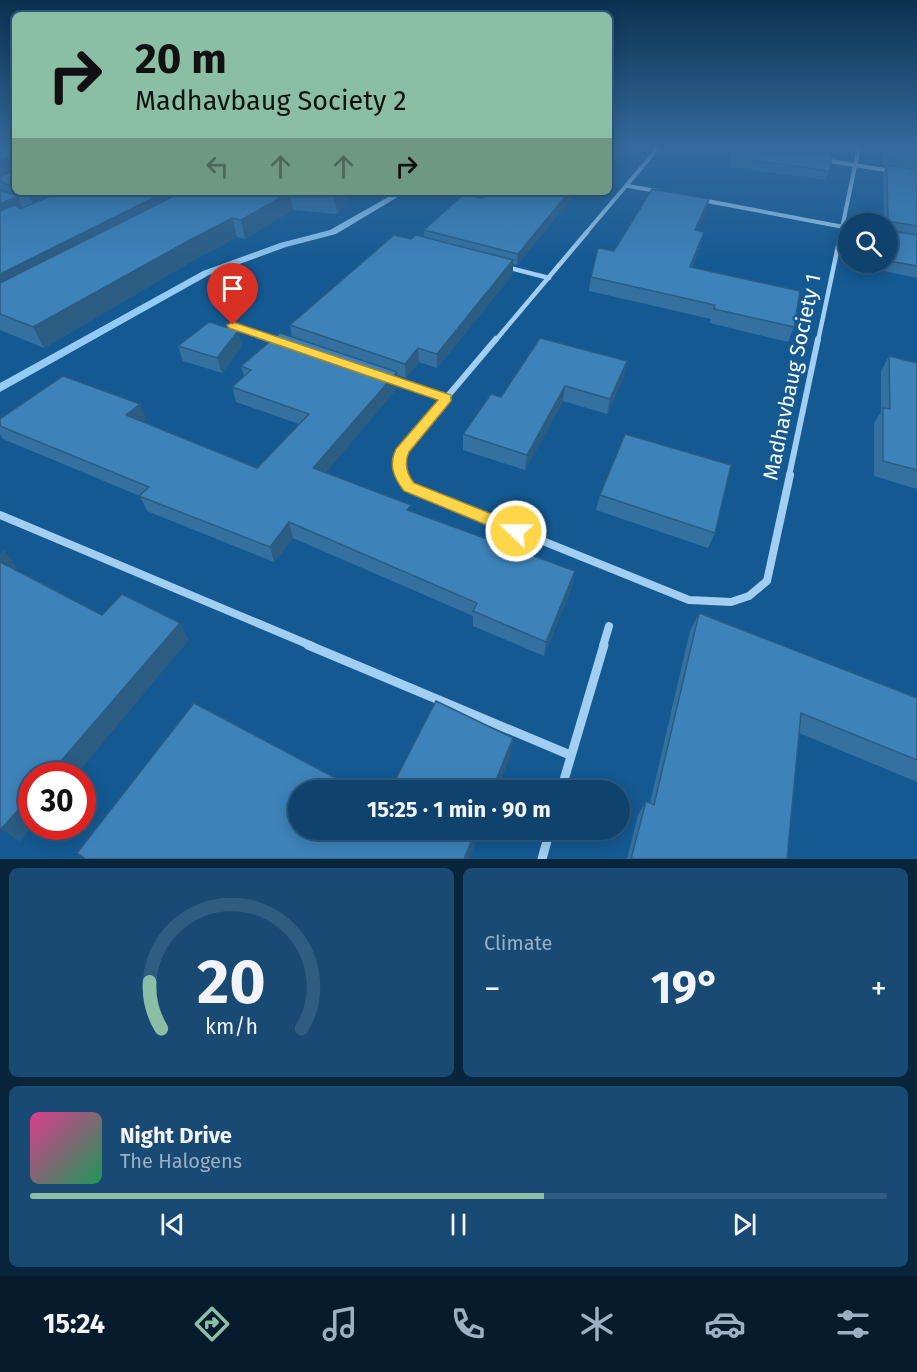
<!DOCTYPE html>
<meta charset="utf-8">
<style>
body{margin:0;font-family:"Fira Sans",sans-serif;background:#184a73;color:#f1f3f6;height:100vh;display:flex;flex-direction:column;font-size:22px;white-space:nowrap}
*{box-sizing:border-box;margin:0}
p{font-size:20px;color:#9bb0c2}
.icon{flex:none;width:33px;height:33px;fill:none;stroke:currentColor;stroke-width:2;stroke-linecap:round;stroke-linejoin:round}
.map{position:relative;height:859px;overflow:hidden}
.sheet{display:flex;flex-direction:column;gap:9px;padding:9px;background:#08253c;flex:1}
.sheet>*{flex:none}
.banner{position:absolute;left:12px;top:12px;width:600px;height:183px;border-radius:9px;box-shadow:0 3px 15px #0003,0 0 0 2px #2f5c81;background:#8abfa5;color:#111;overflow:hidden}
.tools{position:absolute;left:838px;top:213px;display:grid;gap:12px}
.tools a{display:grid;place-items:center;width:60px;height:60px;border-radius:50%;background:#0f436e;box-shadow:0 3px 15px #0003,0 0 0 2px #2f5c81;font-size:30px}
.speed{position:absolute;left:18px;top:762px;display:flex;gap:12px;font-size:30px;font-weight:700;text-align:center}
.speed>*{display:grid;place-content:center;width:78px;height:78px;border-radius:50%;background:#0f436e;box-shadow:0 3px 15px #0003,0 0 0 2px #2f5c81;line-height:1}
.speed .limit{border:9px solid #d22;background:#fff;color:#111}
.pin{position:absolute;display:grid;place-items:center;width:51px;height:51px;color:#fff;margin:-62px -26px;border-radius:50% 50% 50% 0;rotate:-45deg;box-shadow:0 0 6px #0007}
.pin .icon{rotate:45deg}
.me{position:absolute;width:66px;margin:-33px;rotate:292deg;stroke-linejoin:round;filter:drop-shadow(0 0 4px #0008)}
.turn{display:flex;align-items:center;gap:21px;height:126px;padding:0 24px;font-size:27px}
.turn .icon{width:78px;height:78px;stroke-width:2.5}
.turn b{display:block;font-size:42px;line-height:51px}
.lanes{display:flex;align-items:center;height:57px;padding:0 24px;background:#0003;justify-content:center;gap:30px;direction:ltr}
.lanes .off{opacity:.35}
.big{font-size:45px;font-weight:700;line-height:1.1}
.sheet .widget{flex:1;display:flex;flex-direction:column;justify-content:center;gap:9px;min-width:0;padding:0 21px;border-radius:9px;background:#184a73}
.sheet .dial{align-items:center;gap:0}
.dial svg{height:156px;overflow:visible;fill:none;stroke:#2f5c81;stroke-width:7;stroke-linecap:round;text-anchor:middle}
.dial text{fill:#f1f3f6;stroke:none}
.song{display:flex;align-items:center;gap:18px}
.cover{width:72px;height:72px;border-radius:9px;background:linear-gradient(135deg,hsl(330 70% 55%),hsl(150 70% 35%))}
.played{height:6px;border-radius:3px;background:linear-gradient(90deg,#8abfa5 60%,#2f5c81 60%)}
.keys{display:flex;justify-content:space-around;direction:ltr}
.heat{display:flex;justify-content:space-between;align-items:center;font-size:33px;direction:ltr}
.sheet .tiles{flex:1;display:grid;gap:9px;grid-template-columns:1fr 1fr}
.widget:last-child{grid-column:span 2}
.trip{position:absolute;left:288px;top:780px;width:342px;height:60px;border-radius:30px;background:#0f436e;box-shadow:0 3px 15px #0003,0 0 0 2px #2f5c81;font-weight:700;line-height:60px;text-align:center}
.menu{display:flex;height:96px;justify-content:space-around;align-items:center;background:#061b2c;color:#9bb0c2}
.menu .icon{width:42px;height:42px}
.menu .selected{color:#8abfa5}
.menu b{font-size:27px;color:#f1f3f6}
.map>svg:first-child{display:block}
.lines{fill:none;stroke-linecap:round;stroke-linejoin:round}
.stream{fill:#94cbf4;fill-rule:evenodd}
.street-far4{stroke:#a2cff1;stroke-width:4}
.street-far3{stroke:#a2cff1;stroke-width:4.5}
.street-far2{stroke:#a2cff1;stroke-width:6}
.street-far1{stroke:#a2cff1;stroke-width:8}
.street{stroke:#a2cff1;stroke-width:9}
.wall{fill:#3471a0}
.shaded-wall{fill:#2b5c82}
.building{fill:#3d83ba;stroke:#2b5c82;stroke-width:1.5}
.route{fill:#ffd54a;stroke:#a68a30;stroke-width:1.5}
.labels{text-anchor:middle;stroke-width:4.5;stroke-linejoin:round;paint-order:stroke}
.street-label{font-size:21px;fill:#fff;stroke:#145992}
</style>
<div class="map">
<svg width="917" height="859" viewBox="0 0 917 859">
<rect width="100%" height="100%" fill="#145992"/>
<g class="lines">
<!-- stream -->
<polygon class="stream" points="397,192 406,192 336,234 286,247 209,275 0,392 0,383 203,271 280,243 330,230"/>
<!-- street-far4 -->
<g class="street-far4">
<polyline points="824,160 891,171"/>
<polyline points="628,186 657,191"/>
<polyline points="702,200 849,228"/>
<polyline points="586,233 659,147"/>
<polyline points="841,233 859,147"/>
</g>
<!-- street-far3 -->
<g class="street-far3">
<polyline points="506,267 549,278"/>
<polyline points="233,325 278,341"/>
<polyline points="495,341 587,232"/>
<polyline points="818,341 841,232"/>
</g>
<!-- street-far2 -->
<g class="street-far2">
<polyline points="274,339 278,341"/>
<polyline points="390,379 447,398"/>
<polyline points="403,476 398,468 403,449 496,339"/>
<polyline points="789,476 818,339"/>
</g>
<!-- street-far1 -->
<g class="street-far1">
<polyline points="402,475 409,487 689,600 731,602 749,596 767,581 790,475"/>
<polyline points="0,515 312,646"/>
<polyline points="603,646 609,626"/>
</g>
<!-- street -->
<g class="street">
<polyline points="308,645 570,755"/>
<polyline points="561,790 604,645"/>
<polyline points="542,859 550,830"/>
</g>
</g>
<!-- wall -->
<g class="wall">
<polygon points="0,147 15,147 15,192 353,192 337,214 293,210 245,239 237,237 194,260 44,348 0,330"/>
<polygon points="609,147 628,147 611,169 609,168"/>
<polygon points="735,147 833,147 830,156 829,171 826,180 728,167 730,157"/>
<polygon points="882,147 917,147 917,278 884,271 884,262 888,262 888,224 884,224 883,174 886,166 883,165"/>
<polygon points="576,192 517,265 513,264 513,274 437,368 419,362 406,378 397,375 398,387 325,473 411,511 575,571 572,586 544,656 473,626 473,616 293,538 274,562 147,511 140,496 3,439 0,434 0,419 147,419 143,422 257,468 299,424 236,402 232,387 244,376 241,366 292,337 290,325 411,239 424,237 424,230 482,198"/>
<polygon points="709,199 706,212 697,231 701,245 692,268 794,327 788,342 710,323 711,319 589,291 591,277 614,251"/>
<polygon points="178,346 242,346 222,373 183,361"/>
<polygon points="889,356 917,363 917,489 874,476 874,423 881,412 881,371"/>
<polygon points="627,361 624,376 607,414 563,401 525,470 463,450 463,434 501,397"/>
<polygon points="600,495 715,533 708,548 596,510"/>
<polygon points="699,613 917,698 917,782 799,733 787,859 627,859 638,815 646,801 650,803 690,631"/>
</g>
<!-- shaded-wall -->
<g class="shaded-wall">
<polygon points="622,147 628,147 611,169 613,159"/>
<polygon points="8,158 15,173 0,181 0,161"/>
<polygon points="28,192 77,192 36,210"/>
<polygon points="165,192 206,192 0,298 0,274"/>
<polygon points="290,192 293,210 245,239 241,220"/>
<polygon points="338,192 353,192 337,214 334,196"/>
<polygon points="569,192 576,192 517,265 518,254"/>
<polygon points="18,196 26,214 0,226 0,203"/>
<polygon points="709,199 706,212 692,244 695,230"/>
<polygon points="232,218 237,237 194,260 44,348 33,327 188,241"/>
<polygon points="893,222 888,232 888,225"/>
<polygon points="704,232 701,245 686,281 690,267"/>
<polygon points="513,260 513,274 437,368 437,354"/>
<polygon points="238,331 242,346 222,373 217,358"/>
<polygon points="418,348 419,362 406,378 405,364"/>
<polygon points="627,361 624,376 607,414 610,399"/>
<polygon points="397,372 398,387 316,484 313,468"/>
<polygon points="565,386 563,401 525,470 527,455"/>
<polygon points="140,404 147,419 133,431 126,415"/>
<polygon points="289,522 293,538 274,562 270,547"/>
<polygon points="4,550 17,568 8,576 0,566 0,554"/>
<polygon points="575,571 572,586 544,656 546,642"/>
<polygon points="180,623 189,640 75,776 48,776"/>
<polygon points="513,738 511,755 497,790 492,790"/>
<polygon points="32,795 32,826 20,842 1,829"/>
<polygon points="476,830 481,830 469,859 464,859"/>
</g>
<!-- building -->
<g class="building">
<polygon points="0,147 15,147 15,187 0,182 0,177 10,172 9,167 1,168 11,164 8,158 0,161"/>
<polygon points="609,147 622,147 613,159 609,158"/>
<polygon points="735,147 773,147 832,156 829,171 730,157"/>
<polygon points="807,147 833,147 832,151"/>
<polygon points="886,147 917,147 917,161 886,157"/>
<polygon points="887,165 917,170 917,226 893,222 888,225"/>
<polygon points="652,189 709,199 695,230 704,232 690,267 800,291 794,327 714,309 715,305 591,277 598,248 614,251"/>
<polygon points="0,190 18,196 0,204"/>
<polygon points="60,192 165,192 0,274 0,211 15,205 20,209"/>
<polygon points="182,192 338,192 334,196 290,192 241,220 232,218 188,241 33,327 0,314 0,283"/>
<polygon points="488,192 569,192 518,254 424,230 464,194 482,198"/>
<polygon points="888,228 892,231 917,235 917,266 889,261"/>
<polygon points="394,235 411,239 416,235 513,260 437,354 418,348 405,364 290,325"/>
<polygon points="209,322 238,331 217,358 178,346"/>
<polygon points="280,333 397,372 313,468 411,505 407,510 575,571 546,642 473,611 477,603 289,522 270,547 139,496 149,487 0,426 0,419 63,376 140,404 126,415 257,468 309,414 232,387 251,370 241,366"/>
<polygon points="540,338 627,361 610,399 565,386 527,455 463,434 491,394 501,397"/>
<polygon points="889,356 917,363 917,470 883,461 883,408 890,409"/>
<polygon points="625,434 731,465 715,533 600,495"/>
<polygon points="0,562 102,615 122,594 180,623 48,776 32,776 32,795 1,829 0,829"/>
<polygon points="699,613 917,698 917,760 801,713 787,859 631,859 646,801 654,805"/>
<polygon points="436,701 513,738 492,790 390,790"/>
<polygon points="194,703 358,790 298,790 298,830 476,830 464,859 86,859 77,853"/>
</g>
<!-- sky -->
<linearGradient id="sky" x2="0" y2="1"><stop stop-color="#0b3150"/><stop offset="0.55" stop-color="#346a9d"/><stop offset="1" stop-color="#346a9d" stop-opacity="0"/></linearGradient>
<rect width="917" height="267" fill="url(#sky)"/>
<!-- route -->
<path class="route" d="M233,322L451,395V401L409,452C404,463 407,474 414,483L522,526L524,531L522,535H511L404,491C394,478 388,465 396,449L438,400L229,328L227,325Z"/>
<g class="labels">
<!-- street labels -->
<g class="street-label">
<text transform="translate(792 377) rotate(-78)" y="7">Madhavbaug Society 1</text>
</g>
</g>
</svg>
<div class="tools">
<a><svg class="icon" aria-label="search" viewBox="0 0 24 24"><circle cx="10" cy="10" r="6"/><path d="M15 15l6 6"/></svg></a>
</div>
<div class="speed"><div class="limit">30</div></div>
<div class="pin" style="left:233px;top:325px;background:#d93025"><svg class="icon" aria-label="arrive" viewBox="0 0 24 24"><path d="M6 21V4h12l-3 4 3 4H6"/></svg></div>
<svg class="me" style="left:516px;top:531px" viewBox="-20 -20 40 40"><circle r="17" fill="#ffd54a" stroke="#fff" stroke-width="3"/><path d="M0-11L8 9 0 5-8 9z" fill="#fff"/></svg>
<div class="trip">15:25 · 1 min · 90 m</div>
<div class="banner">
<div class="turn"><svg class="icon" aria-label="right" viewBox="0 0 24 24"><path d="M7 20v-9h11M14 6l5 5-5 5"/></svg><div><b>20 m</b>Madhavbaug Society 2</div></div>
<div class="lanes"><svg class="icon off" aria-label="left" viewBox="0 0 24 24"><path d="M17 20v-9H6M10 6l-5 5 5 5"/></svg><svg class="icon off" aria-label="ahead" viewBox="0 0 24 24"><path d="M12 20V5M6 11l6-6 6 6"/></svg><svg class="icon off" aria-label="ahead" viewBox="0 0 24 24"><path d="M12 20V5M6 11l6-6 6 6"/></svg><svg class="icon" aria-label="right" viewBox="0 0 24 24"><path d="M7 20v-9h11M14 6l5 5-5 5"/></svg></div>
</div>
</div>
<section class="sheet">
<div class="tiles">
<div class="widget dial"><svg viewBox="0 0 100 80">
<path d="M14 69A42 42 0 1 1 86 69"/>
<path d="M14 69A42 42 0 0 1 8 45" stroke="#8abfa5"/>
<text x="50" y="56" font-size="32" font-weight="700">20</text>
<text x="50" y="72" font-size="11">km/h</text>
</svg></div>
<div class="widget"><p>Climate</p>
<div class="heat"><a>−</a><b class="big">19°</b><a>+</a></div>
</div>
<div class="widget">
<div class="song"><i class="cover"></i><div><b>Night Drive</b><p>The Halogens</p></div></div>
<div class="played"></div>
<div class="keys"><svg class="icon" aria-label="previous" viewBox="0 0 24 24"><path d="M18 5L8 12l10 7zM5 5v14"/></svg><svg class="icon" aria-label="pause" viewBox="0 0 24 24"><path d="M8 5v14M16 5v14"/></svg><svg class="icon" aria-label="next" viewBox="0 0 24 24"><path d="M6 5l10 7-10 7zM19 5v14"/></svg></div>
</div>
</div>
</section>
<nav class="menu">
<b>15:24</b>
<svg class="icon selected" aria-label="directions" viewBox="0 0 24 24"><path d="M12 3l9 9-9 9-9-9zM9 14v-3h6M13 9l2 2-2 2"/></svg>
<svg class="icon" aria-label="music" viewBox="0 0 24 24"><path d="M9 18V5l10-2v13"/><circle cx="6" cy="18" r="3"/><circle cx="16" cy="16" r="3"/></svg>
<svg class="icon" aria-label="phone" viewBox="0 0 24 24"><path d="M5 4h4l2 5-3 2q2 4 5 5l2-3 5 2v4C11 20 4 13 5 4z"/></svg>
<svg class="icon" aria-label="climate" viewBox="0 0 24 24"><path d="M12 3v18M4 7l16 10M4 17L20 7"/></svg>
<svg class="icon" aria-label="car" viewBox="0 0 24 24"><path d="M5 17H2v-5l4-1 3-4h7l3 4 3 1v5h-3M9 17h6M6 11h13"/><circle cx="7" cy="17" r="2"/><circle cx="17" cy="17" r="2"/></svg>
<svg class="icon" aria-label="filters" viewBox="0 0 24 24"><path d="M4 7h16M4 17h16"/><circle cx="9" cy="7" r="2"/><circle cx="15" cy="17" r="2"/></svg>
</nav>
